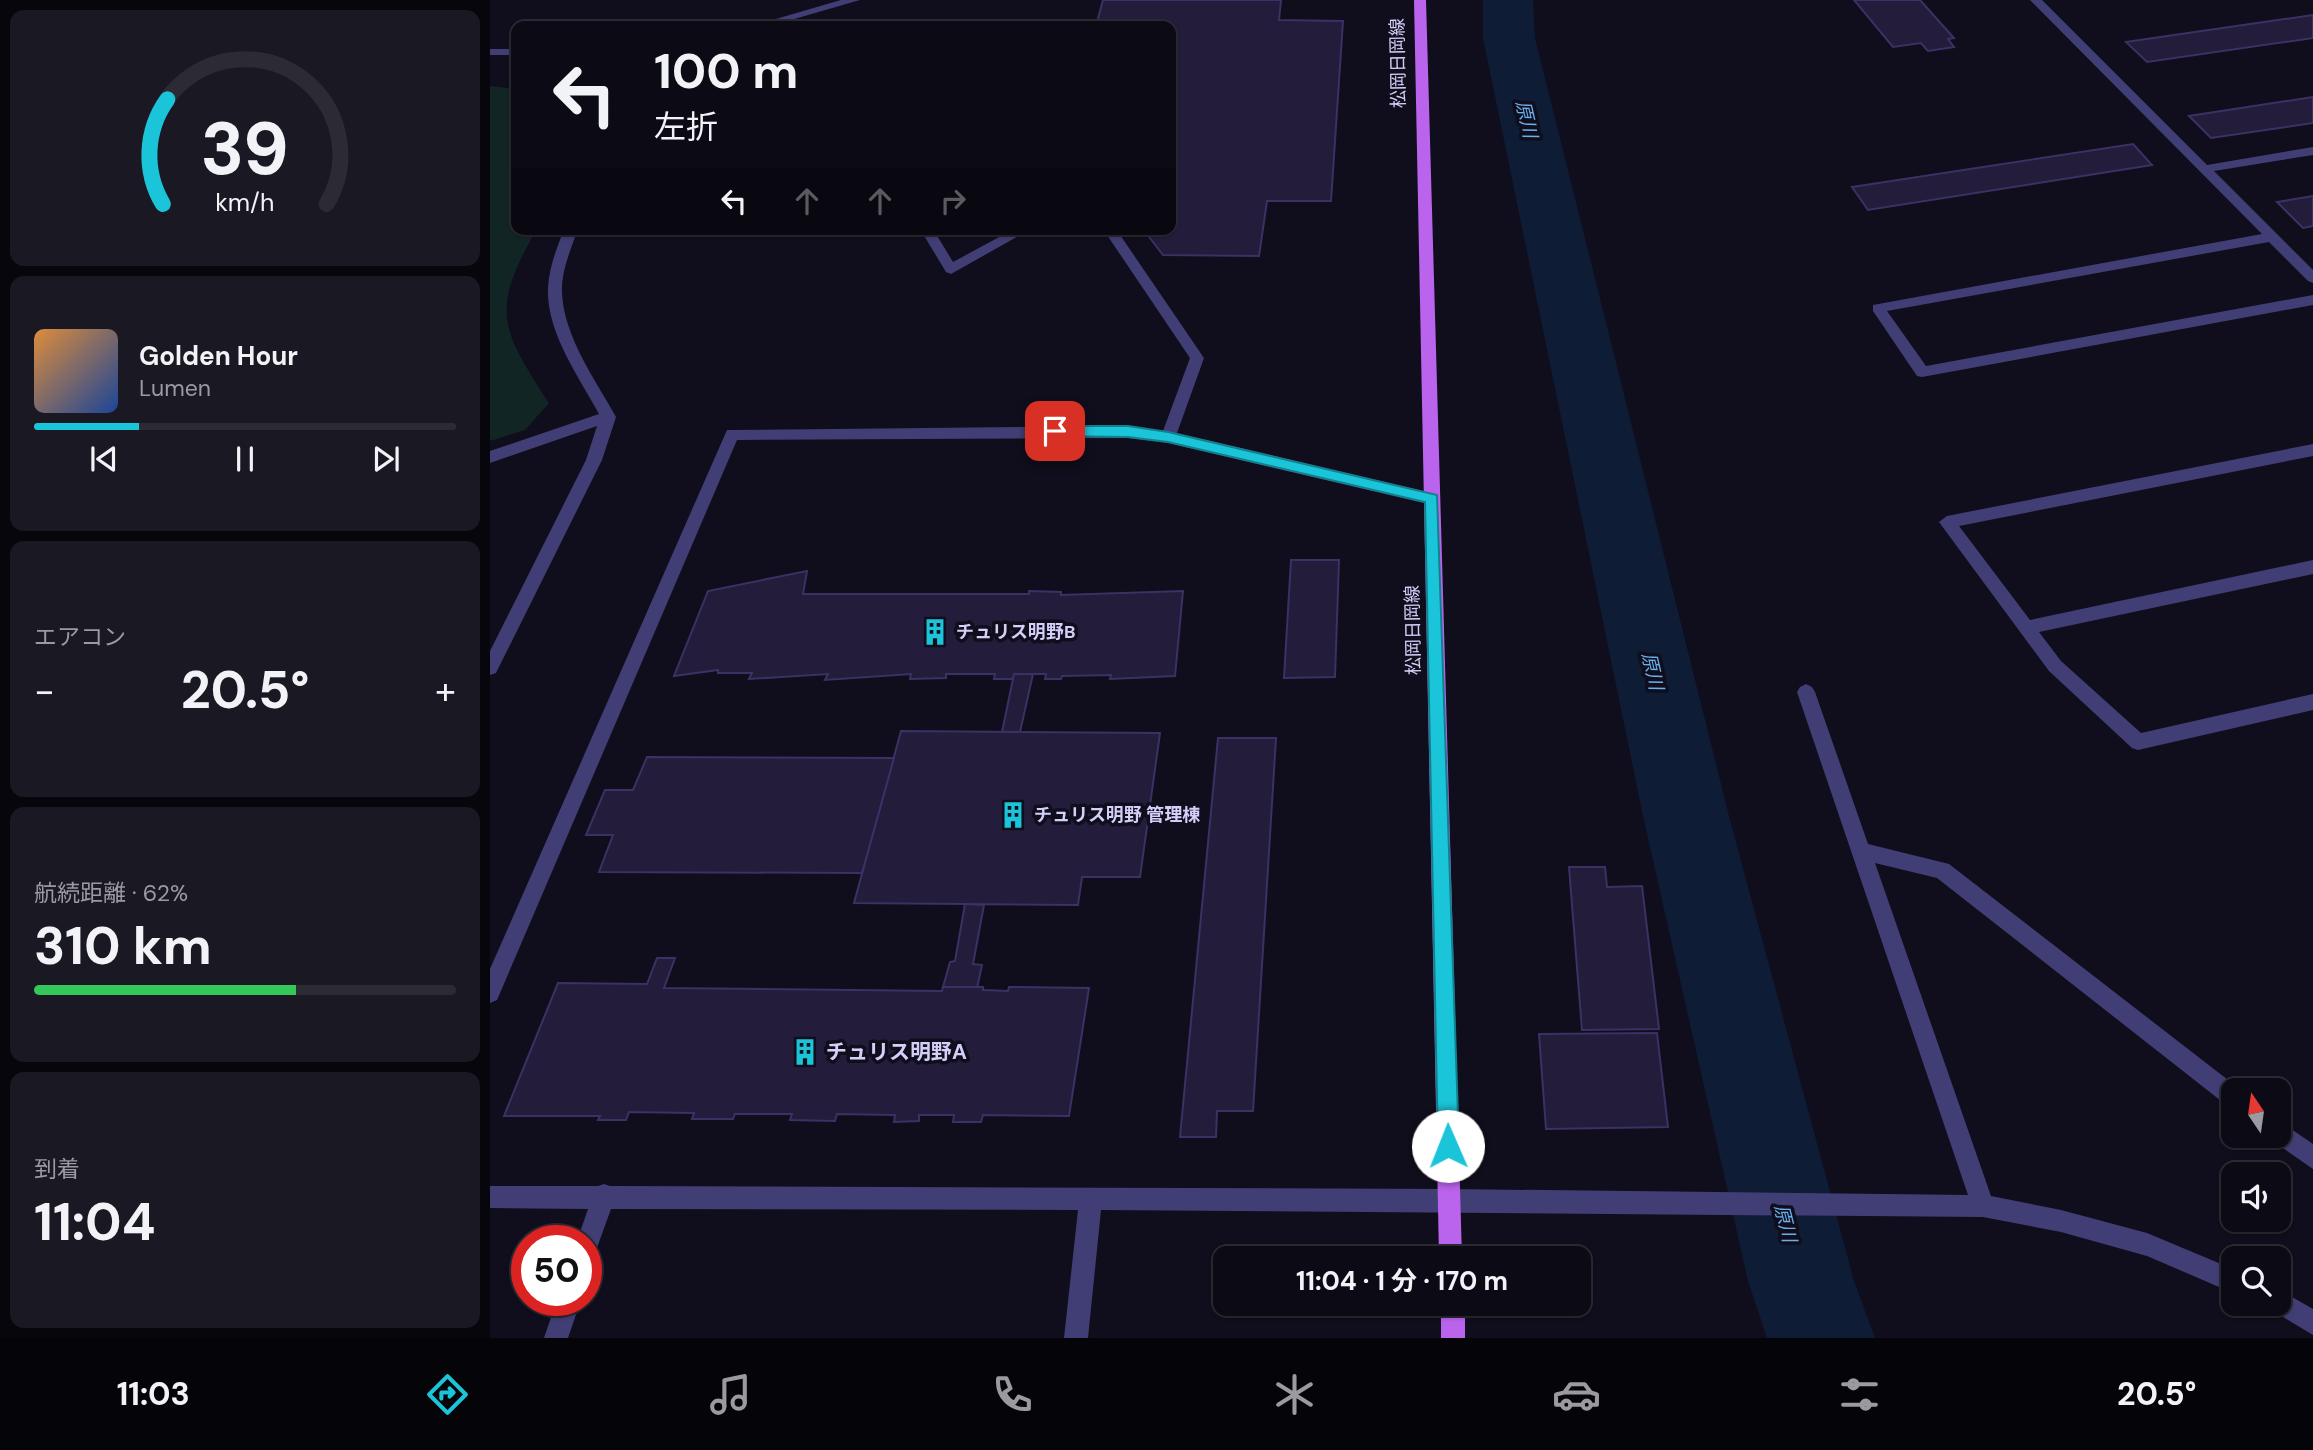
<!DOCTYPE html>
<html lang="ja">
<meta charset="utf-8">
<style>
body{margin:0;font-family:"DM Sans","Noto Sans JP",sans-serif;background:#1a1822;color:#f1f3f6;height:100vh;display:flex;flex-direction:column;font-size:26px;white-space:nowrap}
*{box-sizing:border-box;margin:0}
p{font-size:23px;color:#9a9aa0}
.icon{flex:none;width:38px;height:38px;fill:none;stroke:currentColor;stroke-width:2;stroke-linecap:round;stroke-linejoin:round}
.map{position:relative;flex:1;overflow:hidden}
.details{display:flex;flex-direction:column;gap:10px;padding:10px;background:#07060c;width:490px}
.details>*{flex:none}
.guide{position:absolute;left:21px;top:21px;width:665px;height:214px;border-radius:14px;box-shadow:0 2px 5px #0004,0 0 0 2px #2c2b34;background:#0c0a15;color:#f1f3f6;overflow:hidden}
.needle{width:46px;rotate:347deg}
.buttons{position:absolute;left:1731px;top:1078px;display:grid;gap:14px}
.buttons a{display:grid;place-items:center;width:70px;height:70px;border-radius:14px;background:#0c0a15;box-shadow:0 2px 5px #0004,0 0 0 2px #2c2b34;font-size:35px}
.speed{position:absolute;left:21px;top:1225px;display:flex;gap:14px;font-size:35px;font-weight:700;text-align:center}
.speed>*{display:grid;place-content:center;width:91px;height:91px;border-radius:50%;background:#0c0a15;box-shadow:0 2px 5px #0004,0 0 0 2px #2c2b34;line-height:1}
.speed .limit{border:10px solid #d22;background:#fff;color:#111}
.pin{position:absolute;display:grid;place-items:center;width:60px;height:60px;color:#fff;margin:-30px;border-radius:14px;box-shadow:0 4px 10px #0006}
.me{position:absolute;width:77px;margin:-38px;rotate:359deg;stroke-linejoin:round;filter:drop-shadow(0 0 5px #0008)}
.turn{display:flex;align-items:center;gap:24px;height:147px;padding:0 28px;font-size:32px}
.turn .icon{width:91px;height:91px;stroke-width:2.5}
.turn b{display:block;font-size:49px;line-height:60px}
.lanes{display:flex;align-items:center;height:66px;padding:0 28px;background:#0003;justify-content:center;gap:35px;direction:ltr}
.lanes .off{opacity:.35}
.big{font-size:52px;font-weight:700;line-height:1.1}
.details .widget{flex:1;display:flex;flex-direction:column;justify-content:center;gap:10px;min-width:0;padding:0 24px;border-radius:14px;background:#1a1822}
.details .dial{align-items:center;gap:0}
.dial svg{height:182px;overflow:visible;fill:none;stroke:#2c2b34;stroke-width:7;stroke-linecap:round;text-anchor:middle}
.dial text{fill:#f1f3f6;stroke:none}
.song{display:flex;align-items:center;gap:21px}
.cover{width:84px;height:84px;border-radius:10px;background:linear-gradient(135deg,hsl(30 70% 55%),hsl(220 70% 35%))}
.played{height:7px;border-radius:4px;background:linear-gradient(90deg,#1bc5d9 25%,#2c2b34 25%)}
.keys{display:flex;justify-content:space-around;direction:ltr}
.heat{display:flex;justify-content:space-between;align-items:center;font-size:38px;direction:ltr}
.charge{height:10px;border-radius:5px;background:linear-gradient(90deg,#34c759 62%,#2c2b34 0)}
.trip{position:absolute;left:723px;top:1246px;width:378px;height:70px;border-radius:14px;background:#0c0a15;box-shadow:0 2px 5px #0004,0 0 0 2px #2c2b34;font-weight:700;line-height:70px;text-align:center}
.menu{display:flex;height:112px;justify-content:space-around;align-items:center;background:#050408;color:#9a9aa0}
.menu .icon{width:49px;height:49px}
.menu .active{color:#1bc5d9}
.menu b{font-size:32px;color:#f1f3f6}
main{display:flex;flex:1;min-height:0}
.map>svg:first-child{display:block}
.green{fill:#122525}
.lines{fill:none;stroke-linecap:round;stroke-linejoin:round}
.river{fill:#0e1c35;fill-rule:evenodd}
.building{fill:#231c3b;stroke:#3b3164;stroke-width:2}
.minor{fill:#413e75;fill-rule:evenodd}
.major{fill:#ba63ec;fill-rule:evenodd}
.route{fill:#1bc5d9;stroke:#12808d;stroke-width:2}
.labels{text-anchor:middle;stroke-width:7;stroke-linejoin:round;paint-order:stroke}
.street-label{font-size:18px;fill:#d4cff9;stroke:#100e1c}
.poi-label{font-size:18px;font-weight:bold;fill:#d4cff9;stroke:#100e1c;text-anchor:start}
.water-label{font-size:19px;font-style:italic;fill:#69afed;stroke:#100e1c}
.near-poi-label{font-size:21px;font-weight:bold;fill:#d4cff9;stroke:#100e1c;text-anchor:start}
</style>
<main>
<section class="details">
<div class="widget dial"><svg viewBox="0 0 100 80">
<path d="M14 69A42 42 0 1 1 86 69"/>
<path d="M14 69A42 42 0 0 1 16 23" stroke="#1bc5d9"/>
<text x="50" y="56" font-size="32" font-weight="700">39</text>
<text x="50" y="72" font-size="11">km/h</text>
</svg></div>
<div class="widget">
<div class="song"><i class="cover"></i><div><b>Golden Hour</b><p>Lumen</p></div></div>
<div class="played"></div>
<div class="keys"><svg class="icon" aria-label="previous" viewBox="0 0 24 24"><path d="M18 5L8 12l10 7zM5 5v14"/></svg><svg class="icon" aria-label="pause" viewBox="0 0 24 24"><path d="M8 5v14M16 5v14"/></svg><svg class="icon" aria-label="next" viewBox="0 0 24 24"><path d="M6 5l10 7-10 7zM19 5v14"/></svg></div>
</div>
<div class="widget"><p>エアコン</p>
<div class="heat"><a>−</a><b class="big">20.5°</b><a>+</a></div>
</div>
<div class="widget"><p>航続距離 · 62%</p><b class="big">310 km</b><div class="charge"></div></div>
<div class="widget"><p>到着</p><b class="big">11:04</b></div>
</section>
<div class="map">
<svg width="1823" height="1338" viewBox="0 0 1823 1338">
<rect width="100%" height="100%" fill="#100e1c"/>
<!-- green -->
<path class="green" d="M0,86L26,89V229H47C0,310 10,328 59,403L35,430L0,441Z"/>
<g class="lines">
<!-- river -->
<polygon class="river" points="993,0 1043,0 1045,38 1239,816 1364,1281 1385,1338 1277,1338 1258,1281 1153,816 993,38"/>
</g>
<!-- building -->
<g class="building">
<polygon points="613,0 791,0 789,20 853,21 841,201 777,201 769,256 673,255 653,229 681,229 681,26 606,26"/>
<polygon points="1364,0 1430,0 1464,38 1458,39 1464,47 1438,51 1431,43 1403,47"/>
<polygon points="1823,15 1823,38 1657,62 1636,42"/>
<polygon points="1823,97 1823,123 1721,138 1699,116"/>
<polygon points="1643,144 1662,165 1378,210 1362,187"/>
<polygon points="1823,196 1823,226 1813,228 1787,202"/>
<polygon points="801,560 849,560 845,677 794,678"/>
<polygon points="317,571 313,594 539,594 539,591 571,592 571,595 693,591 685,676 620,679 621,675 572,676 571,679 555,679 556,674 524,674 523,679 504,679 505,674 456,674 456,678 420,679 421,674 335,680 338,674 259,679 262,673 228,673 228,670 184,676 218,591"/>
<polygon points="524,674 543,674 530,732 512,732"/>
<polygon points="411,731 670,733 650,877 592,877 588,905 364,903"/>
<polygon points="728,738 786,738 763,1111 727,1111 726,1137 690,1137"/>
<polygon points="157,757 404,758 372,873 109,872 123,835 96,835 115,790 143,790"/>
<polygon points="1079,867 1115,867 1117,887 1152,886 1169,1029 1092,1030"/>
<polygon points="475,904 494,905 483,964 492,965 487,988 453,987 460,962 465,961"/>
<polygon points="167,958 185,958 174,988 452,991 453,987 493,987 493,990 518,991 519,987 599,988 579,1116 493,1115 491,1122 463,1122 464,1115 429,1115 429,1121 404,1122 405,1115 347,1114 345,1121 300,1120 302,1114 245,1114 243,1119 202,1119 204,1113 139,1112 136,1120 108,1120 110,1116 14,1116 68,983 157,984"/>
<polygon points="1167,1033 1178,1127 1056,1129 1049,1034"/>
</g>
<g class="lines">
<!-- minor -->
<g class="minor">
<polygon points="351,0 370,0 280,26 262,26"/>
<polygon points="1540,0 1552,0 1717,165 1823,147 1823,155 1724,171 1823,270 1823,283 1818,281 1779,242 1397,311 1436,366 1823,295 1823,305 1432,377 1427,376 1383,311 1383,305 1772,234"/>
<rect x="0" y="49" width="26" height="6"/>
<path d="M74,229H88C81,249 71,271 72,293C74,337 105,379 126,417L112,460L6,673L0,675V651L96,460L107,426L0,463V451L109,414C89,377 56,332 58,288C59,267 67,248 74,229Z"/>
<polygon points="430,229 443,229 463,262 524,229 541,229 461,274 456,272"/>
<polygon points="613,229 626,229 714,358 687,433 942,493 950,499 948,503 942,505 678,443 638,438 247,440 7,1000 0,1003 0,969 237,430 638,426 673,431 700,358"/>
<polygon points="1823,444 1823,456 1469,526 1540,620 1823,560 1823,574 1549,632 1571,661 1651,733 1823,694 1823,710 1648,750 1642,748 1559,671 1449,522 1457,516"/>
<polygon points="1316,684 1322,687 1325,692 1378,844 1459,864 1751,1090 1743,1090 1743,1107 1735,1104 1447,878 1385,863 1501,1196 1571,1210 1657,1233 1743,1269 1743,1293 1657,1256 1571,1232 1493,1217 611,1210 598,1338 574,1338 588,1210 121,1209 104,1256 96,1259 96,1241 87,1241 98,1209 0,1208 0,1186 108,1186 114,1184 120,1186 960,1189 1478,1195 1307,692 1310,687"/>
<polygon points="1788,1120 1823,1144 1823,1169 1780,1139 1779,1136 1788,1136"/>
<polygon points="1788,1289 1823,1309 1823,1335 1780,1309 1777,1304 1788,1304"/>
<polygon points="67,1300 91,1300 78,1338 54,1338"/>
</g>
<!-- major -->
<g class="major">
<polygon points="924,0 936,0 972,1258 949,1258"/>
<rect x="951" y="1304" width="24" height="34"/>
</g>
</g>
<!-- route -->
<polygon class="route" points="565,426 638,426 678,432 947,495 969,1146 966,1154 958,1156 951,1154 948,1146 935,502 678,442 638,437 565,436 558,431"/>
<!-- icons -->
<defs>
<symbol id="building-bare" viewBox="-9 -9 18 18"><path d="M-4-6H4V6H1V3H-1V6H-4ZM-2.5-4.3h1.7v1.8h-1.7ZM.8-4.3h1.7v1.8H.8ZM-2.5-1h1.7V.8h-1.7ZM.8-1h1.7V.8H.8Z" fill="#1bc5d9" stroke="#100e1c" stroke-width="2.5" paint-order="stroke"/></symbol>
</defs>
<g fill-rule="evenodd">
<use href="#building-bare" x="426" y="613" width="38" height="38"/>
<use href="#building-bare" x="504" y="796" width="38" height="38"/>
<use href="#building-bare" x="296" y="1033" width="38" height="38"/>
</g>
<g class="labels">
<!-- street labels -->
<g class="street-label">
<text transform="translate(908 63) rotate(-91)" y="6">松岡日岡線</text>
<text transform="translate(923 630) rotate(-91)" y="6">松岡日岡線</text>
</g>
<!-- poi labels -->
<g class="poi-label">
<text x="466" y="638">チュリス明野B</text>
<text x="544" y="821">チュリス明野 管理棟</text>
</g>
<!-- water labels -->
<g class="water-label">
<text transform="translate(1037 119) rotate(77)" y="7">原川</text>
<text transform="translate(1163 671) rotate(77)" y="7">原川</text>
<text transform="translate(1296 1223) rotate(76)" y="7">原川</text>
</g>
<!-- near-poi labels -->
<g class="near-poi-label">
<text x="336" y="1059">チュリス明野A</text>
</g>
</g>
</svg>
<div class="buttons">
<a><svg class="needle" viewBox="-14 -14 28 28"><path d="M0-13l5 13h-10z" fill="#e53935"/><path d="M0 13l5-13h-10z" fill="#9a9aa0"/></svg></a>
<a><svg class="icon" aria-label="sound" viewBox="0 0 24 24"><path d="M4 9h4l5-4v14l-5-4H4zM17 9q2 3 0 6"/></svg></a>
<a><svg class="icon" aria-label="search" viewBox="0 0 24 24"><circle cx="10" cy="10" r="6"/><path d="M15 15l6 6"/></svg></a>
</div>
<div class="speed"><div class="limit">50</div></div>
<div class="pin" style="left:565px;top:431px;background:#d93025"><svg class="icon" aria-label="arrive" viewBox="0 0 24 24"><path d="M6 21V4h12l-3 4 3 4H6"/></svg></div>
<svg class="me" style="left:958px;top:1146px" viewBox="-20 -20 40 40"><circle r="19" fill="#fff"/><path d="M0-13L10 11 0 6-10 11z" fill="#1bc5d9"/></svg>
<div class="trip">11:04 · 1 分 · 170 m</div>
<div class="guide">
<div class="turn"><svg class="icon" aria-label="left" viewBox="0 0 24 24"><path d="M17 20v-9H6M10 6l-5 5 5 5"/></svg><div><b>100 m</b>左折</div></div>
<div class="lanes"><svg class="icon" aria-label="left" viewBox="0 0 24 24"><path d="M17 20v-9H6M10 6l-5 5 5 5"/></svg><svg class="icon off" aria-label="ahead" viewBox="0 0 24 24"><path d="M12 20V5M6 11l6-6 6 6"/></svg><svg class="icon off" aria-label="ahead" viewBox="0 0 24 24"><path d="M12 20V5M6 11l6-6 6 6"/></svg><svg class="icon off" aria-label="right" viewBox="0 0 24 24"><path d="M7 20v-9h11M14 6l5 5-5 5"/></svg></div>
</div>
</div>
</main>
<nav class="menu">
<b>11:03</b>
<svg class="icon active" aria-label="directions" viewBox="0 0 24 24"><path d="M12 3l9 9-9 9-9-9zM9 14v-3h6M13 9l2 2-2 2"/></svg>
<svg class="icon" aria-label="music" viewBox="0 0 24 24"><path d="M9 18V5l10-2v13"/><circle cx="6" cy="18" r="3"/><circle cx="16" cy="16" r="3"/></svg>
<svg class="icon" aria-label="phone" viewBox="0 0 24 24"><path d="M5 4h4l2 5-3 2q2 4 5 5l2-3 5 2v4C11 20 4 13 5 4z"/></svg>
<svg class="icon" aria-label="climate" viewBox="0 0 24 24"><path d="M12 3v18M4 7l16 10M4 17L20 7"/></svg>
<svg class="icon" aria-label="car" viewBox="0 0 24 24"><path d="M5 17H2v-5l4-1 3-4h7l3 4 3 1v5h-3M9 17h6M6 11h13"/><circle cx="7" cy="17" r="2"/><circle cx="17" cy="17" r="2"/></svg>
<svg class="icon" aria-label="filters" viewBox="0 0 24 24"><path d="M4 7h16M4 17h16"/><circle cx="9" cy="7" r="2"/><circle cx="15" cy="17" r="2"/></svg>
<b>20.5°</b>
</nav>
